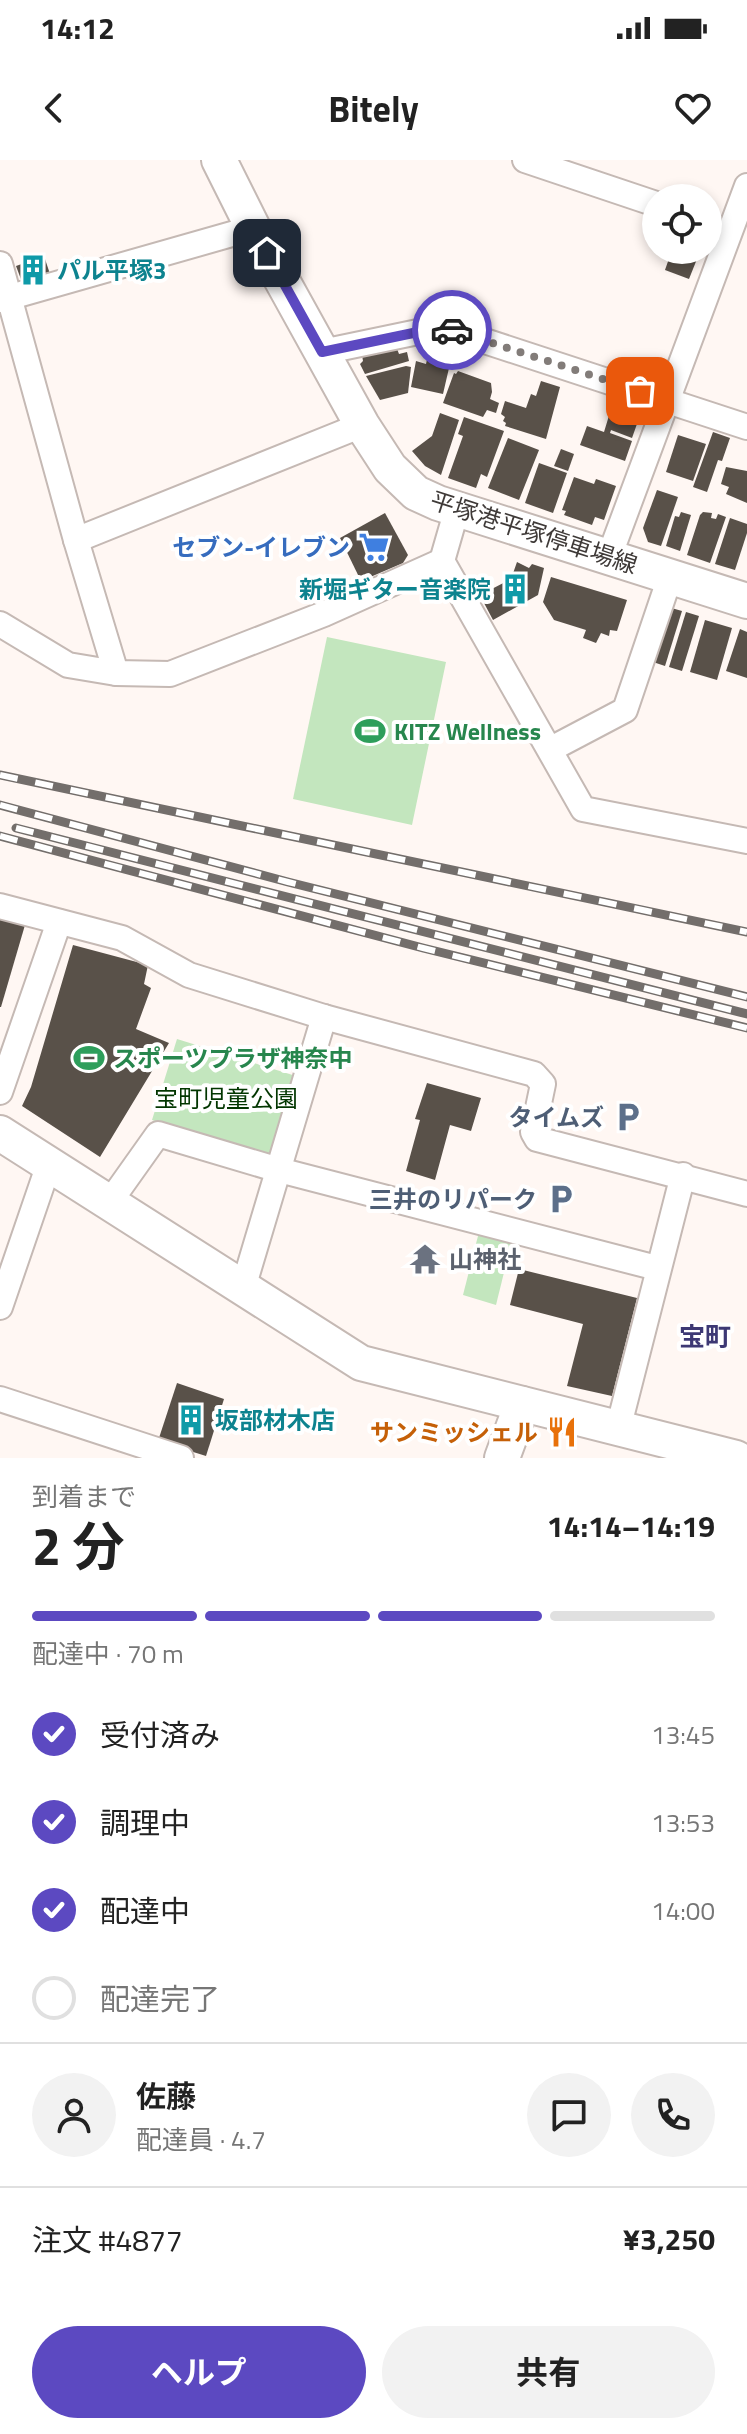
<!DOCTYPE html>
<html lang="ja">
<meta charset="utf-8">
<style>
:root{--surface:#fff;--page:#f2f2f2;--text:#222;--muted:#767676;--line:#e0e0e0;--accent:#5c49c1}
body{margin:0;font-family:"Titillium Web","Noto Sans JP",sans-serif;background:var(--page);color:var(--text);height:100vh;display:flex;flex-direction:column;font-size:30px;white-space:nowrap}
*{box-sizing:border-box;margin:0}
p{font-size:26px;color:var(--muted)}
.icon{flex:none;width:44px;height:44px;fill:none;stroke:currentColor;stroke-width:2;stroke-linecap:round;stroke-linejoin:round}
.map{position:relative;height:1298px;overflow:hidden}
.panel{display:flex;flex-direction:column;background:var(--surface);flex:1}
.panel>*{flex:none}
.tools{position:absolute;left:642px;top:24px;display:grid;gap:16px}
.tools a{display:grid;place-items:center;width:80px;height:80px;border-radius:50%;background:var(--surface);box-shadow:0 4px 12px #0003;font-size:40px}
.pin{position:absolute;display:grid;place-items:center;width:68px;height:68px;color:#fff;margin:-34px;border-radius:16px;box-shadow:0 4px 12px #0006}
.courier{position:absolute;display:grid;place-items:center;width:80px;height:80px;margin:-40px;border:6px solid #5c49c1;border-radius:50%;background:#fff;color:#222;box-shadow:0 2px 10px #0007}
.head em{font-style:normal;font-weight:700}
.head div{display:flex;flex-direction:column-reverse}
.head{display:flex;align-items:center;justify-content:space-between;height:136px;padding:0 32px}
h1{font-size:52px;font-weight:700;line-height:60px}
.bar{display:grid;grid-template-columns:repeat(4,1fr);gap:12px 8px;align-content:center;height:96px;padding:0 32px}
.bar i{height:10px;border-radius:6px;background:var(--line)}
.bar .current{background:var(--accent)}
.bar p{grid-column:span 4}
.line{display:flex;align-items:center;gap:20px;padding:0 32px;border-top:2px solid var(--line)}
.line div{flex:1}
.round{display:grid;place-items:center;flex:none;width:84px;height:84px;border-radius:42px;background:var(--page)}
ol{padding:0 32px;list-style:none}
li{display:flex;align-items:center;gap:24px;height:88px}
li p{margin-inline-start:auto}
li .icon{padding:8px;border-radius:50%;background:var(--accent);color:#fff;stroke-width:4}
li:last-child{color:var(--muted)}
li i{width:44px;height:44px;border:4px solid var(--line);border-radius:50%}
.button{display:flex;gap:16px;margin-top:auto;padding:16px 32px}
.button a{flex:1;height:92px;border-radius:48px;background:var(--accent);color:#fff;font-size:32px;font-weight:700;line-height:92px;text-align:center}
.button a+a{background:var(--page);color:var(--text)}
.status{display:flex;justify-content:space-between;align-items:center;height:56px;padding:0 40px;background:var(--surface);direction:ltr}
.status svg{height:22px;fill:currentColor}
header{display:flex;justify-content:space-between;align-items:center;height:104px;padding:0 32px;background:var(--surface);font-size:36px;font-weight:700}
.map>svg:first-child{display:block}
.green{fill:#c3e6be}
.building{fill:#595149}
.lines{fill:none;stroke-linecap:round;stroke-linejoin:round}
.street-casing{stroke:#c5b9b4;stroke-width:28}
.secondary-casing{stroke:#c5b9b4;stroke-width:38}
.street{stroke:#fff;stroke-width:24}
.secondary{stroke:#fff;stroke-width:34}
.rail-casing{stroke:#736e6b;stroke-width:9}
.rail{stroke:#fff;stroke-width:6;stroke-dasharray:18;stroke-linecap:butt}
.done{stroke:#827c79;stroke-width:8;stroke-dasharray:0 14.4}
.route{stroke:#5c49c1;stroke-width:10}
.labels{text-anchor:middle;dominant-baseline:central;stroke-width:8;stroke-linejoin:round;paint-order:stroke}
.culture-label{font-size:24px;font-weight:bold;fill:#0d838f;stroke:#fff;text-anchor:start}
.street-label{font-size:24px;fill:#3f3a38;stroke:#fff}
.shop-label{font-size:24px;font-weight:bold;fill:#366cbe;stroke:#fff;text-anchor:end}
.leisure-label{font-size:24px;font-weight:bold;fill:#27864d;stroke:#fff;text-anchor:start}
.park-label{font-size:24px;fill:#023600;stroke:#fff}
.service-label{font-size:24px;font-weight:bold;fill:#4e5e75;stroke:#fff;text-anchor:end}
.worship-label{font-size:24px;font-weight:bold;fill:#5b616d;stroke:#fff;text-anchor:start}
.food-label{font-size:24px;font-weight:bold;fill:#c56008;stroke:#fff;text-anchor:end}
.neighbourhood-label{font-size:26px;font-weight:bold;fill:#3d3874;stroke:#fff}
</style>
<div class="status"><b>14:12</b><svg viewBox="0 0 49 12"><path d="M0 12V9h3v3zM5 12V6h3v6zM10 12V3h3v9zM15 12V0h3v12zM26 1h20v11H26zM47 4h2v5h-2z"/></svg></div>
<header><svg class="icon" aria-label="back" viewBox="0 0 24 24"><path d="M15 5l-7 7 7 7"/></svg>Bitely<svg class="icon" aria-label="heart" viewBox="0 0 24 24"><path d="M12 20l-8-8c-3-5 5-10 8-4 3-6 11-1 8 4z"/></svg></header>
<div class="map">
<svg width="747" height="1298" viewBox="0 0 747 1298">
<rect width="100%" height="100%" fill="#fff7f3"/>
<g class="green">
<polygon points="327,477 446,502 412,665 293,639"/>
<polygon points="177,879 299,917 275,997 152,960"/>
<polygon points="479,1072 512,1080 496,1145 463,1135"/>
</g>
<g class="building">
<polygon points="672,90 694,90 697,99 689,119 665,110"/>
<polygon points="44,96 50,114 22,122 16,106"/>
<polygon points="396,186 399,194 407,192 409,201 365,214 360,204 363,201 362,195"/>
<polygon points="436,191 452,195 443,234 411,227 416,201 426,204 428,195 433,196"/>
<polygon points="406,206 411,207 408,233 380,240 366,216"/>
<polygon points="458,211 491,223 492,232 490,239 499,243 496,253 487,250 483,257 443,243 454,213 456,214"/>
<polygon points="541,221 560,227 546,279 505,266 506,263 503,261 505,257 501,254 505,241 526,248 531,234 536,236"/>
<polygon points="615,236 643,247 632,278 611,270 610,273 632,281 625,301 580,285 587,266 604,272"/>
<polygon points="440,253 459,260 441,315 425,306 412,291 432,276"/>
<polygon points="464,257 504,271 487,317 481,314 476,328 448,318 463,276 458,274"/>
<polygon points="713,272 730,278 722,301 718,300 707,332 693,327"/>
<polygon points="678,275 706,284 693,321 666,312"/>
<polygon points="508,278 539,290 519,340 488,328"/>
<polygon points="561,289 574,294 568,311 554,306"/>
<polygon points="539,303 567,313 553,353 525,343"/>
<polygon points="726,307 747,311 747,343 726,334 729,327 721,324"/>
<polygon points="574,317 594,324 596,319 616,326 604,360 595,357 592,365 564,355 566,351 562,350"/>
<polygon points="657,330 678,337 661,386 648,382 643,368"/>
<polygon points="681,352 691,355 680,391 666,386 675,356 679,357"/>
<polygon points="703,352 712,353 711,358 716,359 718,354 726,357 710,403 687,395 700,355"/>
<polygon points="385,353 408,395 403,403 361,421 340,378"/>
<polygon points="730,358 747,364 747,373 735,410 715,404"/>
<polygon points="517,402 529,408 532,404 544,408 538,435 493,460 475,426 480,424 486,432 511,419"/>
<polygon points="551,417 627,440 617,471 610,470 609,476 601,473 596,483 583,478 586,470 554,460 543,442"/>
<polygon points="668,447 682,451 665,506 650,501"/>
<polygon points="686,452 699,456 682,511 669,507"/>
<polygon points="705,460 732,468 717,520 690,512"/>
<polygon points="740,469 747,472 747,518 726,511"/>
<polygon points="0,757 25,765 1,847 0,847"/>
<polygon points="73,785 148,805 144,824 151,828 136,869 169,883 100,997 22,946 31,927"/>
<polygon points="427,923 481,938 471,971 450,965 435,1020 406,1011 420,960 415,959"/>
<polygon points="519,1109 637,1138 612,1236 567,1226 583,1164 510,1145"/>
<polygon points="177,1223 224,1239 206,1296 158,1281"/>
</g>
<g class="lines">
<g class="street-casing">
<g id="street">
<polyline points="525,0 656,44"/>
<polyline points="0,104 76,380 116,513"/>
<polyline points="0,140 253,68"/>
<polyline points="322,192 442,167 747,267"/>
<polyline points="457,349 442,401 583,649 747,681"/>
<polyline points="76,380 362,265"/>
<polyline points="609,397 747,26"/>
<polyline points="0,464 68,505 116,513 170,514 324,454 442,401"/>
<polyline points="551,589 625,550 670,417"/>
<polyline points="0,746 122,778 189,815 324,857 534,914 543,924 533,972 537,979 747,1034"/>
<polyline points="0,932 59,762"/>
<polyline points="109,1043 158,974 279,1010 657,1108"/>
<polyline points="243,1128 324,857"/>
<polyline points="0,1147 49,1004"/>
<polyline points="0,1239 181,1298"/>
<polyline points="618,1269 683,1015"/>
</g>
</g>
<g class="secondary-casing">
<g id="secondary">
<polyline points="219,0 253,68 362,265 390,308 416,333 438,343 747,441"/>
<polyline points="0,973 361,1203 736,1298"/>
<polyline points="502,1298 522,1244"/>
</g>
</g>
<use href="#street" class="street"/>
<use href="#secondary" class="secondary"/>
<g class="rail-casing">
<g id="rail">
<polyline points="0,615 747,772"/>
<polyline points="0,645 288,722 747,837"/>
<polyline points="16,668 747,854"/>
<polyline points="0,676 423,788 747,868"/>
</g>
</g>
<use href="#rail" class="rail"/>
</g>
<g class="lines">
<polyline class="done" points="452,170 640,231"/>
<polyline class="route" points="267,93 322,192 442,167 452,170"/>
</g>
<defs>
<g id="building-bare" transform="scale(2.4)"><path d="M-4-6H4V6H1V3H-1V6H-4ZM-2.5-4.3h1.7v1.8h-1.7ZM.8-4.3h1.7v1.8H.8ZM-2.5-1h1.7V.8h-1.7ZM.8-1h1.7V.8H.8Z" fill="#0f9aa8" stroke="#fff" stroke-width="2.5" paint-order="stroke"/></g>
<g id="supermarket-bare" transform="scale(2.4)"><path d="M-6-5.5h2.5l.6 2H6L4.5 2H-2.5L-4.4-4H-6ZM-1.5 3.2a1.3 1.3 0 1 0 .1 0ZM3 3.2a1.3 1.3 0 1 0 .1 0Z" fill="#3f7fe0" stroke="#fff" stroke-width="2.5" paint-order="stroke"/></g>
<g id="stadium-bare" transform="scale(2.4)"><path d="M0-5a6.5 5 0 1 0 0 10a6.5 5 0 1 0 0-10ZM-3.5-1.8h7v3.6h-7Z" fill="#2e9e5b" stroke="#fff" stroke-width="2.5" paint-order="stroke"/></g>
<g id="parking-bare" transform="scale(2.4)"><path d="M-3.5-5.5H1a3.5 3.5 0 0 1 0 7H-1V5.5H-3.5ZM-1-3.4V-.6H.8a1.4 1.4 0 0 0 0-2.8Z" fill="#5c6f8a" stroke="#fff" stroke-width="2.5" paint-order="stroke"/></g>
<g id="temple-bare" transform="scale(2.4)"><path d="M0-6L5-2H3V0L6.5 2.5H4V6H1.5V3h-3V6H-4V2.5H-6.5L-3 0V-2H-5Z" fill="#6b7280" stroke="#fff" stroke-width="2.5" paint-order="stroke"/></g>
<g id="restaurant-bare" transform="scale(2.4)"><path d="M-5-6h1v4h1v-4h1v4h1v-4h1v5L-1.5 .5V6h-2V.5L-5-1ZM5-6V6H3V1.5H1.5Q1.5-4 5-6Z" fill="#e8710a" stroke="#fff" stroke-width="2.5" paint-order="stroke"/></g>
</defs>
<g fill-rule="evenodd">
<use href="#building-bare" x="33" y="110"/>
<use href="#supermarket-bare" x="374" y="387"/>
<use href="#building-bare" x="515" y="429"/>
<use href="#stadium-bare" x="370" y="571"/>
<use href="#stadium-bare" x="89" y="898"/>
<use href="#parking-bare" x="628" y="957"/>
<use href="#parking-bare" x="561" y="1039"/>
<use href="#temple-bare" x="425" y="1099"/>
<use href="#building-bare" x="191" y="1260"/>
<use href="#restaurant-bare" x="562" y="1272"/>
</g>
<g class="labels">
<g class="culture-label">
<text x="57" y="110">パル平塚3</text>
<text x="491" y="429" text-anchor="end">新堀ギター音楽院</text>
<text x="215" y="1260">坂部材木店</text>
</g>
<g class="street-label">
<text transform="translate(534 372) rotate(18)">平塚港平塚停車場線</text>
</g>
<g class="shop-label">
<text x="350" y="387">セブン-イレブン</text>
</g>
<g class="leisure-label">
<text x="394" y="571">KITZ Wellness</text>
<text x="113" y="898">スポーツプラザ神奈中</text>
</g>
<g class="park-label">
<text x="226" y="938">宝町児童公園</text>
</g>
<g class="service-label">
<text x="604" y="957">タイムズ</text>
<text x="537" y="1039">三井のリパーク</text>
</g>
<g class="worship-label">
<text x="449" y="1099">山神社</text>
</g>
<g class="food-label">
<text x="538" y="1272">サンミッシェル</text>
</g>
<g class="neighbourhood-label">
<text x="705" y="1176">宝町</text>
</g>
</g>
</svg>
<div class="tools">
<a><svg class="icon" aria-label="locate" viewBox="0 0 24 24"><circle cx="12" cy="12" r="6"/><path d="M12 2v4M12 18v4M2 12h4M18 12h4"/></svg></a>
</div>
<div class="pin" style="left:640px;top:231px;background:#ea580c"><svg class="icon" aria-label="bag" viewBox="0 0 24 24"><path d="M5 8h14l-1 12H6zM9 8a3 3 0 0 1 6 0"/></svg></div>
<div class="pin" style="left:267px;top:93px;background:#1f2937"><svg class="icon" aria-label="home" viewBox="0 0 24 24"><path d="M3 11l9-7 9 7M6 9v11h12V9"/></svg></div>
<div class="courier" style="left:452px;top:170px"><svg class="icon" aria-label="car" viewBox="0 0 24 24"><path d="M5 17H2v-5l4-1 3-4h7l3 4 3 1v5h-3M9 17h6M6 11h13"/><circle cx="7" cy="17" r="2"/><circle cx="17" cy="17" r="2"/></svg></div>
</div>
<section class="panel">
<div class="head"><div><h1>2 分</h1><p>到着まで</p></div><em>14:14–14:19</em></div>
<div class="bar"><i class="current"></i><i class="current"></i><i class="current"></i><i></i><p>配達中 · 70 m</p></div>
<ol>
<li><svg class="icon" aria-label="check" viewBox="0 0 24 24"><path d="M5 12l5 5 9-10"/></svg>受付済み<p>13:45</p></li>
<li><svg class="icon" aria-label="check" viewBox="0 0 24 24"><path d="M5 12l5 5 9-10"/></svg>調理中<p>13:53</p></li>
<li><svg class="icon" aria-label="check" viewBox="0 0 24 24"><path d="M5 12l5 5 9-10"/></svg>配達中<p>14:00</p></li>
<li><i></i>配達完了</li>
</ol>
<div class="line" style="height:144px"><a class="round"><svg class="icon" aria-label="person" viewBox="0 0 24 24"><circle cx="12" cy="8" r="4"/><path d="M4 21q1-7 8-7t8 7"/></svg></a><div><b>佐藤</b><p>配達員 · 4.7</p></div><a class="round"><svg class="icon" aria-label="chat" viewBox="0 0 24 24"><path d="M4 5h16v11H9l-5 4z"/></svg></a><a class="round"><svg class="icon" aria-label="phone" viewBox="0 0 24 24"><path d="M5 4h4l2 5-3 2q2 4 5 5l2-3 5 2v4C11 20 4 13 5 4z"/></svg></a></div>
<div class="line" style="height:104px"><div>注文 #4877</div><b>¥3,250</b></div>
<div class="button"><a>ヘルプ</a><a>共有</a></div>
</section>
